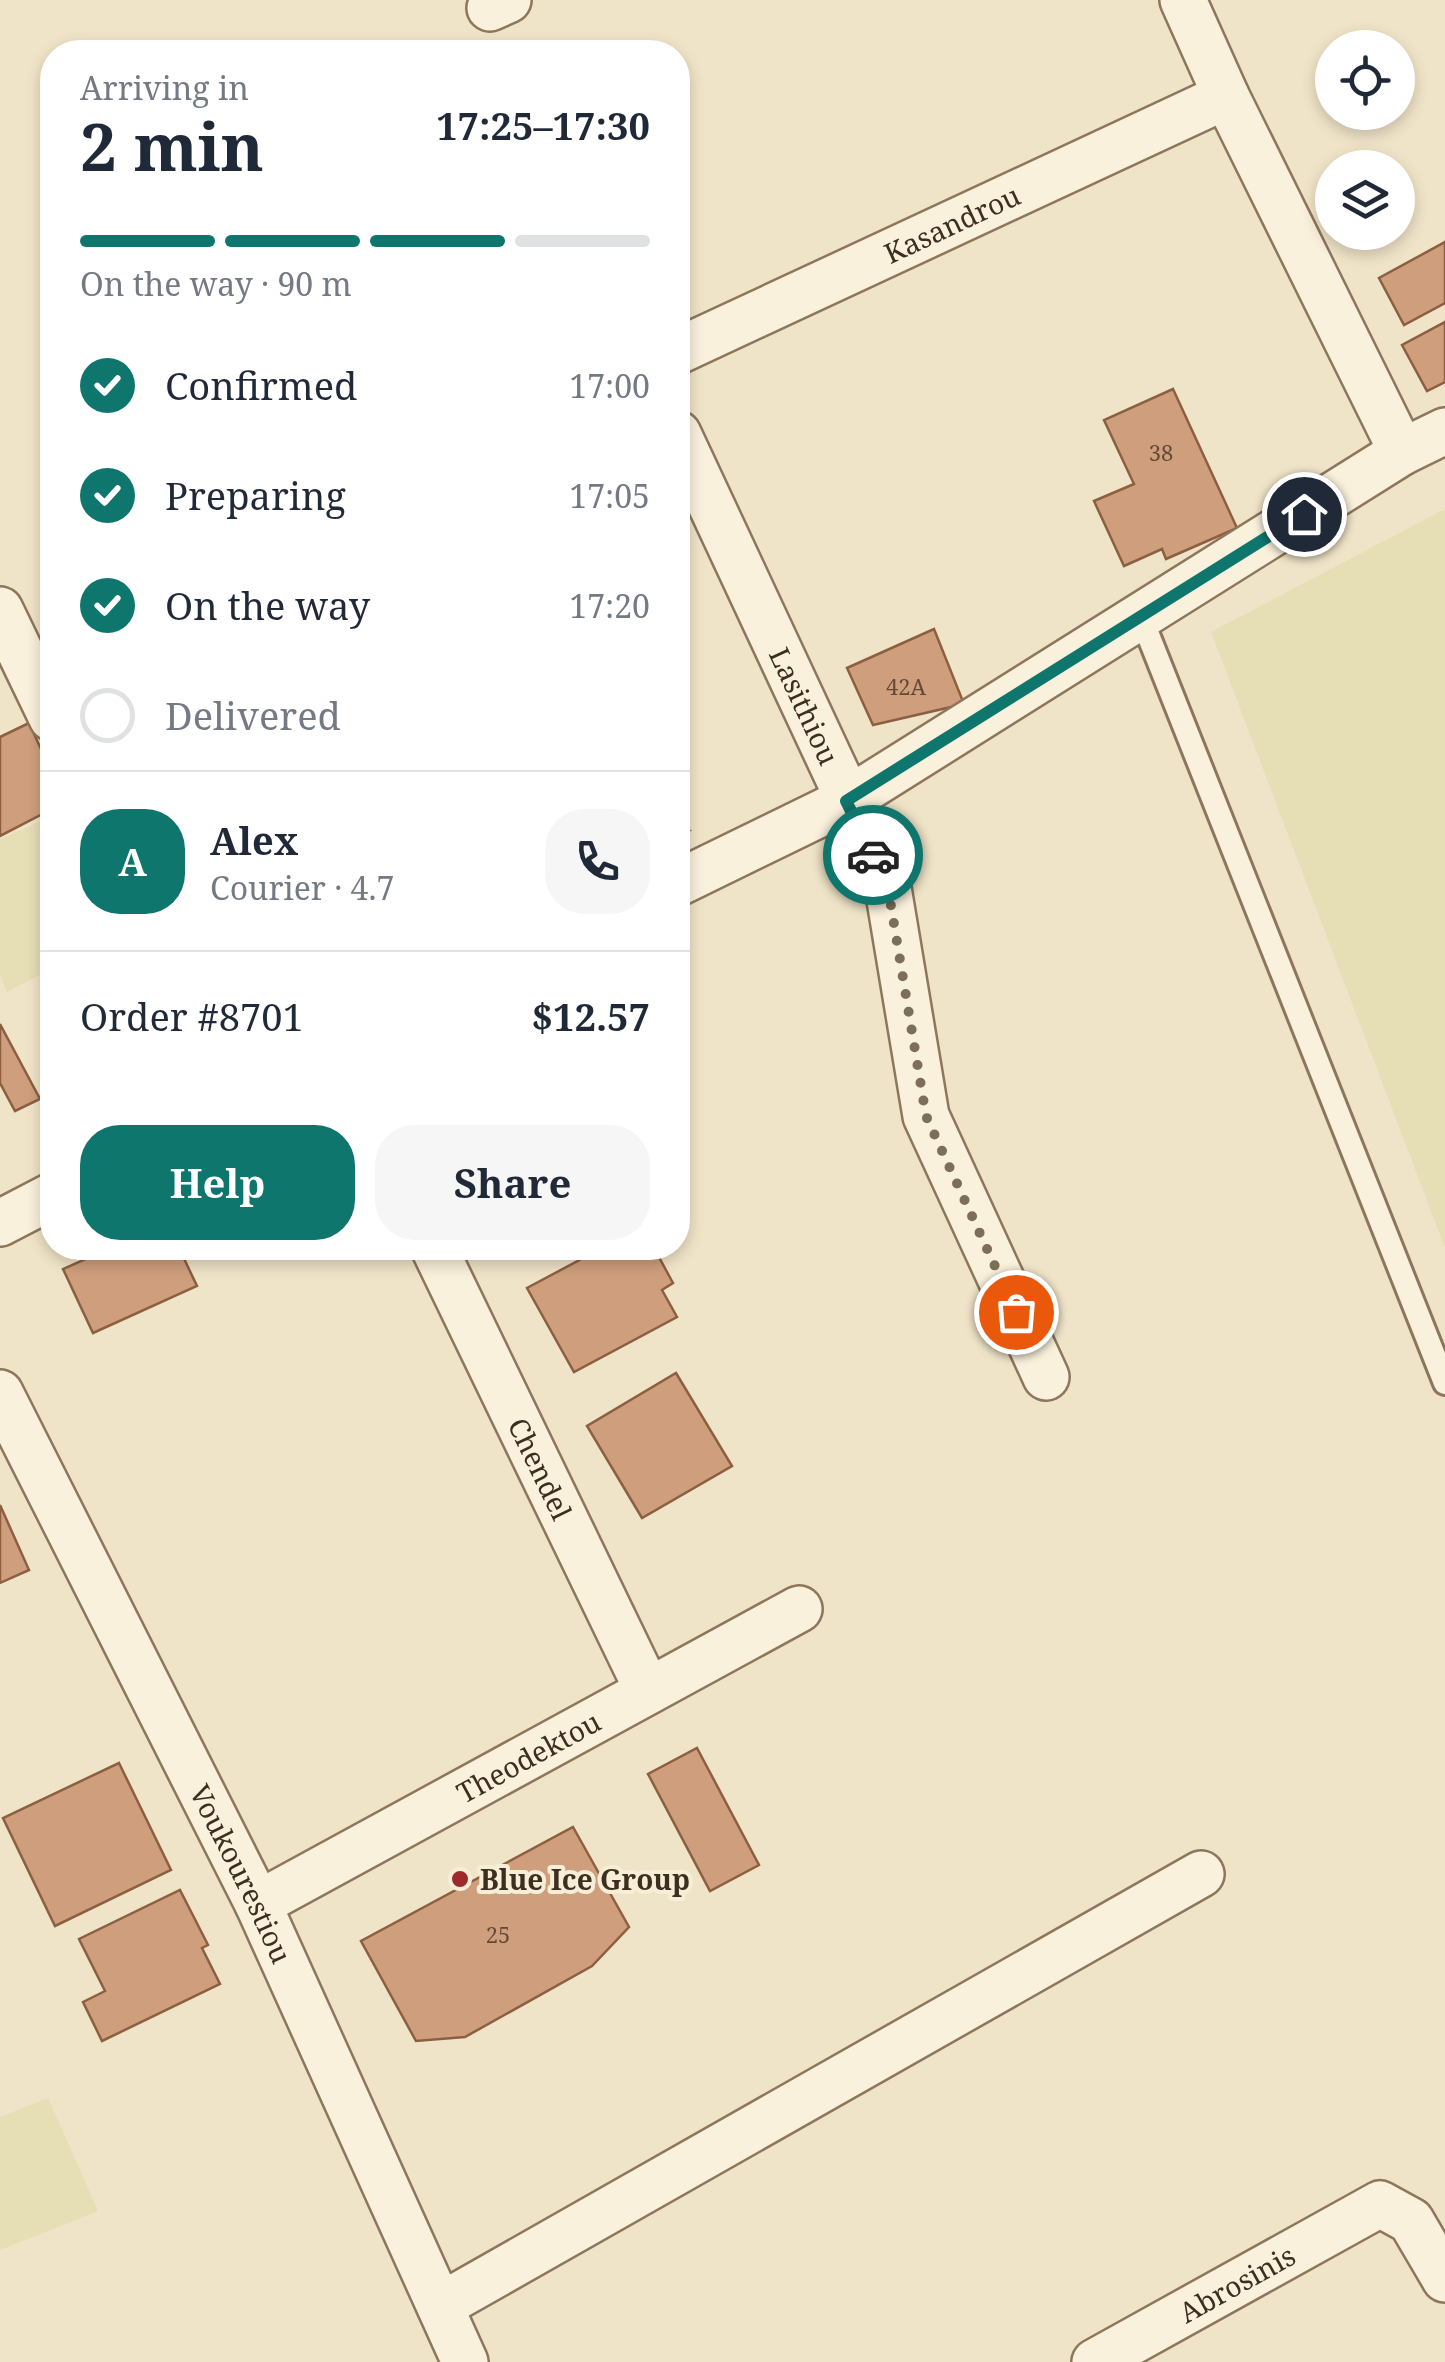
<!DOCTYPE html>
<meta charset="utf-8">
<style>
:root{--surface:#fff;--page:#f6f6f7;--text:#1f2937;--muted:#747a83;--line:#e0e1e3;--accent:#0f766e}
body{margin:0;font-family:"Noto Serif",serif;background:var(--page);color:var(--text);height:100vh;display:flex;flex-direction:column;font-size:38px;white-space:nowrap}
*{box-sizing:border-box;margin:0}
p{font-size:32px;color:var(--muted)}
.icon{flex:none;width:55px;height:55px;fill:none;stroke:currentColor;stroke-width:2;stroke-linecap:round;stroke-linejoin:round}
.map{position:relative;flex:1;overflow:hidden}
.side{position:absolute;left:40px;top:40px;width:650px;height:1220px;display:flex;flex-direction:column;background:var(--surface);border-radius:40px;box-shadow:0 5px 15px #0003}
.side>*{flex:none}
.controls{position:absolute;left:1315px;top:30px;display:grid;gap:20px}
.controls a{display:grid;place-items:center;width:100px;height:100px;border-radius:50%;background:var(--surface);box-shadow:0 5px 15px #0003;font-size:50px}
.pin{position:absolute;display:grid;place-items:center;width:85px;height:85px;color:#fff;margin:-42px;border:5px solid #fff;border-radius:50%;box-shadow:0 2px 10px #0007}
.courier{position:absolute;display:grid;place-items:center;width:100px;height:100px;margin:-50px;border:8px solid #0f766e;border-radius:50%;background:#fff;color:#222;box-shadow:0 2px 12px #0007}
.headline em{font-style:normal;font-weight:700}
.headline div{display:flex;flex-direction:column-reverse}
.headline{display:flex;align-items:center;justify-content:space-between;height:170px;padding:0 40px}
h1{font-size:65px;font-weight:700;line-height:75px}
.bar{display:grid;grid-template-columns:repeat(4,1fr);gap:15px 10px;align-content:center;height:120px;padding:0 40px}
.bar i{height:12px;border-radius:8px;background:var(--line)}
.bar .selected{background:var(--accent)}
.bar p{grid-column:span 4}
.line{display:flex;align-items:center;gap:25px;padding:0 40px;border-top:2px solid var(--line)}
.line div{flex:1}
.round{display:grid;place-items:center;flex:none;width:105px;height:105px;border-radius:40px;background:var(--page)}
ol{padding:0 40px;list-style:none}
li{display:flex;align-items:center;gap:30px;height:110px}
li p{margin-inline-start:auto}
li .icon{padding:10px;border-radius:50%;background:var(--accent);color:#fff;stroke-width:4}
li:last-child{color:var(--muted)}
li i{width:55px;height:55px;border:5px solid var(--line);border-radius:50%}
.primary-button{display:flex;gap:20px;margin-top:auto;padding:20px 40px}
.primary-button a{flex:1;height:115px;border-radius:40px;background:var(--accent);color:#fff;font-size:40px;font-weight:700;line-height:115px;text-align:center}
.primary-button a+a{background:var(--page);color:var(--text)}
.map>svg:first-child{display:block}
.farmland{fill:#e6deb5}
.building{fill:#cf9f7d;stroke:#8d5f41;stroke-width:2.5}
.lines{fill:none;stroke-linecap:round;stroke-linejoin:round}
.service-casing{stroke:#8d765c;stroke-width:28}
.minor-casing{stroke:#8d765c;stroke-width:50}
.path{stroke:#8d765c;stroke-width:6;stroke-dasharray:8 5;stroke-linecap:butt}
.service{stroke:#faf1dc;stroke-width:22}
.minor{stroke:#faf1dc;stroke-width:45}
.done{stroke:#7c6e5b;stroke-width:10;stroke-dasharray:0 18}
.route{stroke:#0f766e;stroke-width:12}
.poi-dot{fill:#9e2a2b;stroke:#f7eed8;stroke-width:4}
.labels{text-anchor:middle;dominant-baseline:central;stroke-width:8;stroke-linejoin:round;paint-order:stroke}
.number-label{font-size:22px;fill:#624a37}
.street-label{font-size:28px;fill:#3d2e20;stroke:#f7eed8}
.poi-label{font-size:28px;font-weight:bold;fill:#3d2e20;stroke:#f7eed8;text-anchor:start}
</style>
<div class="map">
<svg width="1445" height="2362" viewBox="0 0 1445 2362">
<rect width="100%" height="100%" fill="#f0e4c8"/>
<g class="farmland">
<polygon points="1445,509 1445,1248 1211,632"/>
<polygon points="52,816 52,969 7,992 0,975 0,839"/>
<polygon points="48,2098 98,2211 0,2250 0,2117"/>
</g>
<g class="building">
<polygon points="1445,242 1445,303 1404,325 1379,278"/>
<polygon points="1445,322 1445,382 1427,391 1402,345"/>
<polygon points="1173,389 1237,528 1166,559 1162,549 1124,566 1094,501 1134,484 1104,420"/>
<polygon points="934,629 964,704 873,725 847,668"/>
<polygon points="29,723 52,773 52,809 0,836 0,737"/>
<polygon points="0,1024 40,1099 15,1111 0,1083"/>
<polygon points="110,1248 179,1248 197,1286 93,1333 63,1269"/>
<polygon points="602,1248 654,1248 673,1283 662,1290 677,1317 574,1372 527,1288"/>
<polygon points="676,1373 732,1466 642,1518 587,1426"/>
<polygon points="0,1505 29,1570 0,1583"/>
<polygon points="697,1748 759,1865 710,1891 648,1774"/>
<polygon points="119,1763 171,1870 55,1926 3,1818"/>
<polygon points="573,1827 629,1927 592,1966 465,2037 416,2041 361,1941"/>
<polygon points="180,1890 208,1945 202,1948 220,1984 102,2041 83,2002 105,1991 79,1939"/>
</g>
<g class="lines">
<g class="service-casing">
<polyline id="service" points="1141,617 1445,1383"/>
</g>
<g class="minor-casing">
<g id="minor">
<polyline points="1183,0 1226,96 1402,452"/>
<polyline points="490,8 508,0"/>
<path id="s1" d="M678,351L1226,96"/>
<path id="s2" d="M678,434L887,882L926,1116L1046,1377"/>
<polyline points="0,610 52,718"/>
<polyline points="678,883 846,801 1402,452 1445,431"/>
<polyline points="0,1223 52,1196"/>
<path id="s3" d="M434,1248L648,1691"/>
<path id="s4" d="M0,1393L258,1904L465,2362"/>
<path id="s5" d="M258,1904L799,1609"/>
<polyline points="440,2306 1201,1874"/>
<path id="s6" d="M1095,2362L1380,2204L1411,2221L1445,2279"/>
</g>
</g>
<polyline class="path" points="678,807 689,832"/>
<use href="#service" class="service"/>
<use href="#minor" class="minor"/>
</g>
<g class="lines">
<polyline class="done" points="873,855 887,882 926,1116 1016,1312"/>
<polyline class="route" points="873,855 846,801 1304,514"/>
</g>
<circle class="poi-dot" cx="460" cy="1879" r="10"/>
<g class="labels">
<g class="number-label">
<text x="1161" y="452">38</text>
<text x="906" y="686">42A</text>
<text x="498" y="1934">25</text>
</g>
<g class="street-label">
<text stroke="none"><textPath href="#s1" startOffset="302">Kasandrou</textPath></text>
<text stroke="none"><textPath href="#s2" startOffset="300">Lasithiou</textPath></text>
<text stroke="none"><textPath href="#s3" startOffset="245">Chendel</textPath></text>
<text stroke="none"><textPath href="#s5" startOffset="308">Theodektou</textPath></text>
<text stroke="none"><textPath href="#s4" startOffset="538">Voukourestiou</textPath></text>
<text stroke="none"><textPath href="#s6" startOffset="162">Abrosinis</textPath></text>
</g>
<g class="poi-label">
<text x="480" y="1879">Blue Ice Group</text>
</g>
</g>
</svg>
<div class="controls">
<a><svg class="icon" aria-label="locate" viewBox="0 0 24 24"><circle cx="12" cy="12" r="6"/><path d="M12 2v4M12 18v4M2 12h4M18 12h4"/></svg></a>
<a><svg class="icon" aria-label="layers" viewBox="0 0 24 24"><path d="M12 4l9 5-9 5-9-5zM3 14l9 5 9-5"/></svg></a>
</div>
<div class="pin" style="left:1016px;top:1312px;background:#ea580c"><svg class="icon" aria-label="bag" viewBox="0 0 24 24"><path d="M5 8h14l-1 12H6zM9 8a3 3 0 0 1 6 0"/></svg></div>
<div class="pin" style="left:1304px;top:514px;background:#1f2937"><svg class="icon" aria-label="home" viewBox="0 0 24 24"><path d="M3 11l9-7 9 7M6 9v11h12V9"/></svg></div>
<div class="courier" style="left:873px;top:855px"><svg class="icon" aria-label="car" viewBox="0 0 24 24"><path d="M5 17H2v-5l4-1 3-4h7l3 4 3 1v5h-3M9 17h6M6 11h13"/><circle cx="7" cy="17" r="2"/><circle cx="17" cy="17" r="2"/></svg></div>
<section class="side">
<div class="headline"><div><h1>2 min</h1><p>Arriving in</p></div><em>17:25–17:30</em></div>
<div class="bar"><i class="selected"></i><i class="selected"></i><i class="selected"></i><i></i><p>On the way · 90 m</p></div>
<ol>
<li><svg class="icon" aria-label="check" viewBox="0 0 24 24"><path d="M5 12l5 5 9-10"/></svg>Confirmed<p>17:00</p></li>
<li><svg class="icon" aria-label="check" viewBox="0 0 24 24"><path d="M5 12l5 5 9-10"/></svg>Preparing<p>17:05</p></li>
<li><svg class="icon" aria-label="check" viewBox="0 0 24 24"><path d="M5 12l5 5 9-10"/></svg>On the way<p>17:20</p></li>
<li><i></i>Delivered</li>
</ol>
<div class="line" style="height:180px"><b class="round" style="background:var(--accent);color:#fff">A</b><div><b>Alex</b><p>Courier · 4.7</p></div><a class="round"><svg class="icon" aria-label="phone" viewBox="0 0 24 24"><path d="M5 4h4l2 5-3 2q2 4 5 5l2-3 5 2v4C11 20 4 13 5 4z"/></svg></a></div>
<div class="line" style="height:130px"><div>Order #8701</div><b>$12.57</b></div>
<div class="primary-button"><a>Help</a><a>Share</a></div>
</section>
</div>
